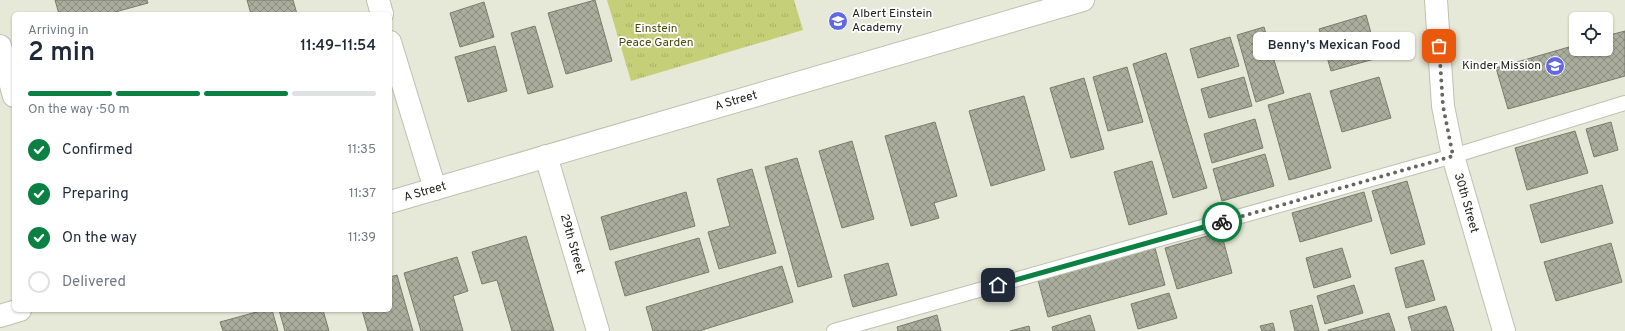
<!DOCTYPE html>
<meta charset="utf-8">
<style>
:root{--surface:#fff;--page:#f6f6f7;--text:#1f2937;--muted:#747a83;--line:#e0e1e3;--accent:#0b8043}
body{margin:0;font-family:Overpass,sans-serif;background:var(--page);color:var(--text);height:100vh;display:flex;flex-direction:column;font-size:15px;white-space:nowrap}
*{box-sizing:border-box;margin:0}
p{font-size:13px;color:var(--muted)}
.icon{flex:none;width:22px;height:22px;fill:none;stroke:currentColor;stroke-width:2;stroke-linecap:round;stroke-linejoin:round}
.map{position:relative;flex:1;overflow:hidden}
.details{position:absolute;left:12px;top:12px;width:380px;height:300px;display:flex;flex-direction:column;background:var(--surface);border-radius:6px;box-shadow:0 1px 3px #0004}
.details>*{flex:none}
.buttons{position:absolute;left:1569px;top:12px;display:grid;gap:8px}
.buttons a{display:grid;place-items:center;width:44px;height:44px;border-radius:6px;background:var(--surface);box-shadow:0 1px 3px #0004;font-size:20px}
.pin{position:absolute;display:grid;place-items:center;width:34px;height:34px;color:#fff;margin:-17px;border-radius:8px;box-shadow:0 2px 6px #0006}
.courier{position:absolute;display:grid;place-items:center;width:40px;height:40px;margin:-20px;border:3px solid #0b8043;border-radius:50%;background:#fff;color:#222;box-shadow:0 1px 5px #0007}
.bubble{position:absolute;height:28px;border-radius:6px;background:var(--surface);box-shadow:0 1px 3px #0004;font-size:13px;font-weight:600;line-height:28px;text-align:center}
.headline em{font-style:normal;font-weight:600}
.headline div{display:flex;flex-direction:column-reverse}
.headline{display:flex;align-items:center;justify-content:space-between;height:68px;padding:0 16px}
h1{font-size:26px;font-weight:600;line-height:30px}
.bar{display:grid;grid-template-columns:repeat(4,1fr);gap:6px 4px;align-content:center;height:48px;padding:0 16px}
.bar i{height:5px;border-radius:3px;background:var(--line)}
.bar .active{background:var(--accent)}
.bar p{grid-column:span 4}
ol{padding:0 16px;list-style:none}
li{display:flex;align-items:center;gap:12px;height:44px}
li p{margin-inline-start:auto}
li .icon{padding:4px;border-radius:50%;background:var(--accent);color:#fff;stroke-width:4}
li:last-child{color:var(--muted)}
li i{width:22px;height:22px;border:2px solid var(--line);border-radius:50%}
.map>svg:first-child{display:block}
.grass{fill:url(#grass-tufts)}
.building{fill:url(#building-cross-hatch);stroke:#7a7d6c}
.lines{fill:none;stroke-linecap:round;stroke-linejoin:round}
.lane-casing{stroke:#bec1af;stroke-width:16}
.street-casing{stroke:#bec1af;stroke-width:24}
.secondary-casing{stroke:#bec1af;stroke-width:24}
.lane{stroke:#fff;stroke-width:14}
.street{stroke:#fff;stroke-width:22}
.secondary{stroke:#fff;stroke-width:22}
.done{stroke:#66685d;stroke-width:4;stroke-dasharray:0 7.2}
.route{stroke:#0b8043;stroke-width:5}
.labels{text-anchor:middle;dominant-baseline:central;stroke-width:3.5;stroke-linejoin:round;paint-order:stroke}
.poi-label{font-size:12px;fill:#21221b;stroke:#fff;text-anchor:start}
.park-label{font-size:12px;fill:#484d0c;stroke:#fff}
.street-label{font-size:12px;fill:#21221b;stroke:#fff}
</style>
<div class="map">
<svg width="1625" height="331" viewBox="0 0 1625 331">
<defs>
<pattern id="grass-tufts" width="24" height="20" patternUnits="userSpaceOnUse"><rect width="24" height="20" fill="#c5cf78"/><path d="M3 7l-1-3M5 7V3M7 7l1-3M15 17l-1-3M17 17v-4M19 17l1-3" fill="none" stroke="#a9b167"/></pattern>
<pattern id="building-cross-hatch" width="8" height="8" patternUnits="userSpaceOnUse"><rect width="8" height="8" fill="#aaad9b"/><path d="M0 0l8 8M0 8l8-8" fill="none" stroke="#8a8c7e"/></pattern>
</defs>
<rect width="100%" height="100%" fill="#e6e9d7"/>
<polygon class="grass" points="607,0 794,0 803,30 631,81"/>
<g class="building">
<polygon points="55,0 147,0 148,3 108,14 59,14"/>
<polygon points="247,0 293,0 297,14 251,14"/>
<polygon points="595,0 612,61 566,74 548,13"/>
<polygon points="484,2 494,37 460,47 450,13"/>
<polygon points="1366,15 1378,58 1331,71 1319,29"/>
<polygon points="535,26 553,87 528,94 511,33"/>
<polygon points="1264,27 1284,93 1256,102 1237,35"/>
<polygon points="1625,31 1625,76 1508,109 1496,68 1576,45 1576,49 1606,49 1606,36"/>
<polygon points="1230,37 1239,66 1198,78 1190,49"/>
<polygon points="495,46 507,91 468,102 455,57"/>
<polygon points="1166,53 1207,188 1173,198 1133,64"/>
<polygon points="1127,67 1143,122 1108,131 1093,77"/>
<polygon points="1244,77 1252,106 1209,118 1201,89"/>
<polygon points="1379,77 1391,118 1342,132 1330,91"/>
<polygon points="1084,78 1104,149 1071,158 1050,88"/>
<polygon points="1310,93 1331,168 1289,180 1268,105"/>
<polygon points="1024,96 1045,170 991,186 969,111"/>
<polygon points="1255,119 1263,148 1212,163 1204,134"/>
<polygon points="935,122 957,196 934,203 939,218 911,226 885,136"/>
<polygon points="1611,122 1618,150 1594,157 1586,129"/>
<polygon points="1575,131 1588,173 1527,190 1515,148"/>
<polygon points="852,141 874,219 842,228 819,151"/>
<polygon points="1265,154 1274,186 1222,201 1213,169"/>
<polygon points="797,158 832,277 798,287 765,167"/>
<polygon points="1152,161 1167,214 1129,225 1114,172"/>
<polygon points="752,169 776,253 719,269 708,232 730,226 717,179"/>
<polygon points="1407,181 1425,244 1391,254 1372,191"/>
<polygon points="1602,185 1613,223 1541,243 1530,205"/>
<polygon points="686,192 695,226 610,250 601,217"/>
<polygon points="1364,192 1372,221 1300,242 1292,213"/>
<polygon points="1221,232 1232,273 1177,289 1165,248"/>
<polygon points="526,236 554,331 512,331 497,280 482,284 472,252"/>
<polygon points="699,238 709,272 625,296 615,262"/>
<polygon points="1611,243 1622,282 1556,301 1544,262"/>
<polygon points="1155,248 1165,285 1048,317 1038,280"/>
<polygon points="1342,248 1351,277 1314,288 1306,258"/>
<polygon points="457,257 468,291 453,296 463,331 421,331 404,273"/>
<polygon points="1423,260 1435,300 1406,308 1395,268"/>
<polygon points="888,263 897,295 853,307 844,275"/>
<polygon points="782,266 793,302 699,331 653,331 646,307"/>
<polygon points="397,275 413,331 368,331 362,310 390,310 390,277"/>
<polygon points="1354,285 1363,313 1325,324 1317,296"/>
<polygon points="1169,293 1177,318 1138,329 1131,304"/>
<polygon points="1312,305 1319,331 1295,331 1290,311"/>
<polygon points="1446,306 1454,331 1412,331 1408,317"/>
<polygon points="264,310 272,310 278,331 223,331 220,322"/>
<polygon points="279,310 323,310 329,331 285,331"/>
<polygon points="1389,313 1395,331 1328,331 1328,330"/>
<polygon points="937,315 941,331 898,331 897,327"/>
<polygon points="1090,315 1095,331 1053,331 1052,327"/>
<polygon points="1273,323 1275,331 1262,331 1260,326"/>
<polygon points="1029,326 1030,331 1010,331"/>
</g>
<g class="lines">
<g class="lane-casing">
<polyline id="lane" points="834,331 1453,156 1625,103"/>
</g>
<g class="street-casing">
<g id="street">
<polyline points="378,0 382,14"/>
<polyline points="390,42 435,189"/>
<polyline points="0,46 14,96"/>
<polyline points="546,156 598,331"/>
<polyline points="390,202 1083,0"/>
<polyline points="0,316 20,310"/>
</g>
</g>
<g class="secondary-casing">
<polyline id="secondary" points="1436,0 1443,106 1453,156 1504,331"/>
</g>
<use href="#lane" class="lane"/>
<use href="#street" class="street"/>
<use href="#secondary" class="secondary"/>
</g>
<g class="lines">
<polyline class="done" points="1222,222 1453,156 1443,106 1439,46"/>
<polyline class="route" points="998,285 1222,222"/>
</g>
<defs>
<g id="school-disc" transform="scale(1)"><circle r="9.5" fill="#6268e1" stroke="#fff"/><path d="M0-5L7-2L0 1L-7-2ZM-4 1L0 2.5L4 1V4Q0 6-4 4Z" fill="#fff"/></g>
</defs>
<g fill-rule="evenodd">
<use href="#school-disc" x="838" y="21"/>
<use href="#school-disc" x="1555" y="66"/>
</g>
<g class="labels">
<g class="poi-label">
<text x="852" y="14">Albert Einstein<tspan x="852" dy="14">Academy</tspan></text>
<text x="1541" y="66" text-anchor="end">Kinder Mission</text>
</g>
<g class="park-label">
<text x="656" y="29">Einstein<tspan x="656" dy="14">Peace Garden</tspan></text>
</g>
<g class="street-label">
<text transform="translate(736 101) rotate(-16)">A Street</text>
<text transform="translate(425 192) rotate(-16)">A Street</text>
<text transform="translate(1466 203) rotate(74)">30th Street</text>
<text transform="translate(572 244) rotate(74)">29th Street</text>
</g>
</g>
</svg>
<div class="buttons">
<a><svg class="icon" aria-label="locate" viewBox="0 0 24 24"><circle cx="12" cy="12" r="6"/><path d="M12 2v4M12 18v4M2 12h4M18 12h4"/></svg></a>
</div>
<div class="pin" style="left:1439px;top:46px;background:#ea580c"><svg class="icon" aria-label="bag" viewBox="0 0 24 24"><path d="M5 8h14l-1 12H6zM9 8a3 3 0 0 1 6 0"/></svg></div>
<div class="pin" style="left:998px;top:285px;background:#1f2937"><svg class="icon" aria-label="home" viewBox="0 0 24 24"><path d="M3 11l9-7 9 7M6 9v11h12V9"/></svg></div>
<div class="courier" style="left:1222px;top:222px"><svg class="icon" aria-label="bike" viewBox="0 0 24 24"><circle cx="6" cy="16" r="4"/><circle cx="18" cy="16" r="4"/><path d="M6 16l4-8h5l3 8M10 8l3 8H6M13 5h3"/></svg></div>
<div class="bubble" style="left:1253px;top:32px;width:162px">Benny's Mexican Food</div>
<section class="details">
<div class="headline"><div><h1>2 min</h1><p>Arriving in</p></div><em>11:49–11:54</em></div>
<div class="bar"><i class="active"></i><i class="active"></i><i class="active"></i><i></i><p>On the way · 50 m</p></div>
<ol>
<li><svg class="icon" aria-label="check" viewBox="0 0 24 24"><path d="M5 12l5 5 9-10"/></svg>Confirmed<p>11:35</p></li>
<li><svg class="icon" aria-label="check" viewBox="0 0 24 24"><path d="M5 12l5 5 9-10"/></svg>Preparing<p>11:37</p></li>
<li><svg class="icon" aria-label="check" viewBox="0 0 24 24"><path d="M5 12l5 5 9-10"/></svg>On the way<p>11:39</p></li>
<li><i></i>Delivered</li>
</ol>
</section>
</div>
